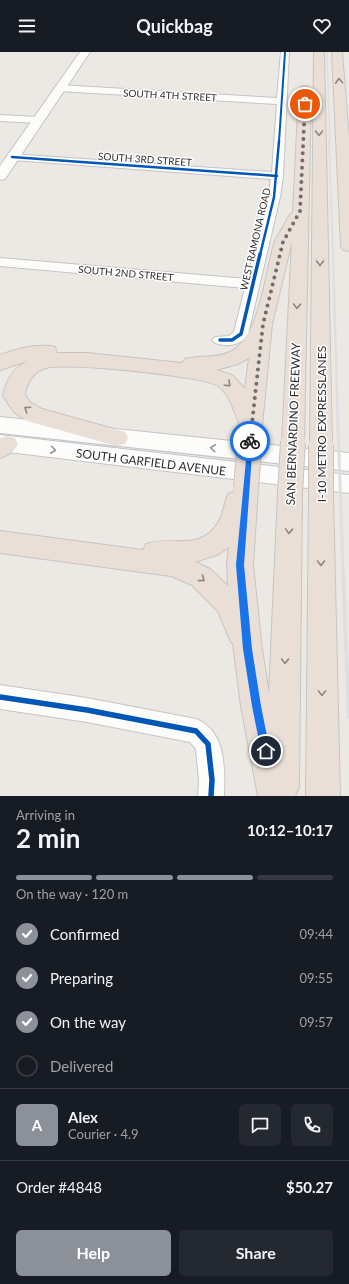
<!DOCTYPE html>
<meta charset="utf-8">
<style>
:root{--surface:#171b24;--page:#242831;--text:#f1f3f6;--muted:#9ea1a6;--line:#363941;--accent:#8c9099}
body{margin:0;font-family:Lato,sans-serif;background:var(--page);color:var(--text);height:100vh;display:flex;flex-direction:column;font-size:15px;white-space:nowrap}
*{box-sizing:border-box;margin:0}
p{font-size:13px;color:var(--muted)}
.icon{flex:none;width:22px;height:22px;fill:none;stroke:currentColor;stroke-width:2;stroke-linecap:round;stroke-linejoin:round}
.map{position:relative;height:744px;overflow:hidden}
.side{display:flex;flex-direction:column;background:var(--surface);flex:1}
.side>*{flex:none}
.pin{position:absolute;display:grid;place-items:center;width:34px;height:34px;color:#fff;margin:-17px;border:2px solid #fff;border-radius:50%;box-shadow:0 1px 4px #0007}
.courier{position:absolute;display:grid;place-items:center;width:40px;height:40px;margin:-20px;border:3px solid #1a73e8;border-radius:50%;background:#fff;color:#222;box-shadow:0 1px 5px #0007}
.headline em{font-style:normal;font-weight:700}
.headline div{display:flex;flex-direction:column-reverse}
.headline{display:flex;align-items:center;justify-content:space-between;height:68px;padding:0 16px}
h1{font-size:26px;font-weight:700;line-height:30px}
.bar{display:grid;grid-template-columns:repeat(4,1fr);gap:6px 4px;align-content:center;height:48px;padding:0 16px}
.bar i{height:5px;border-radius:3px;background:var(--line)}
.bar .on{background:var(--accent)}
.bar p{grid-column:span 4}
.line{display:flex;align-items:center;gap:10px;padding:0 16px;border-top:1px solid var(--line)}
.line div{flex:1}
.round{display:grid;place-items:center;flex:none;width:42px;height:42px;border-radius:6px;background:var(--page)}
ol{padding:0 16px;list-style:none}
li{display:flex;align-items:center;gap:12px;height:44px}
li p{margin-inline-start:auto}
li .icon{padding:4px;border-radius:50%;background:var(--accent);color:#fff;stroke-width:4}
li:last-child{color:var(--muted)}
li i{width:22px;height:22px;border:2px solid var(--line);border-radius:50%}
.button{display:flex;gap:8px;margin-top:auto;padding:8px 16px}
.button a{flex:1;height:46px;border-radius:6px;background:var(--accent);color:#fff;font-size:16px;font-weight:700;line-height:46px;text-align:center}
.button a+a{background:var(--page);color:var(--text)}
header{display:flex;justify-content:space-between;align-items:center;height:52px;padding:0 16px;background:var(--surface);font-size:18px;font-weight:700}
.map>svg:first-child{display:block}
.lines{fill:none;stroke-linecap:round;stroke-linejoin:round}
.street-casing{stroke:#c5c4c5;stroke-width:2}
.secondary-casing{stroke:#c5c4c5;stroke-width:2}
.highway-casing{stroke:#c6c5c4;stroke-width:2}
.street{fill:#fcfcfb;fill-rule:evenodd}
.secondary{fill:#fcfcfb;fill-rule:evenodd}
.highway{fill:#eadfd6;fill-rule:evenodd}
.rail-far4{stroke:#dfdfe1;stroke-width:1.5}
.rail-far3{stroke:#dfdfe1;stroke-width:2}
.rail-far2{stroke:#dfdfe1;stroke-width:2.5}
.rail-far1{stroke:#dfdfe1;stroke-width:3}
.rail{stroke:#dfdfe1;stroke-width:4}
.highway-bridge-casing{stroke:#c6c5c4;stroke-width:26;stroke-linecap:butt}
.highway-bridge{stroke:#eadfd6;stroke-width:24}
.cycleway-far3-casing{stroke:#fff;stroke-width:3.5}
.cycleway-far2-casing{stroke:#fff;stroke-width:4}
.cycleway-far1-casing{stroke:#fff;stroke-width:5.5}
.cycleway-casing{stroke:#fff;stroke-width:8}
.cycleway-far3{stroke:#0057b8;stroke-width:2}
.cycleway-far2{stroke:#0057b8;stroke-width:2.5}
.cycleway-far1{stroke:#0057b8;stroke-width:3.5}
.cycleway{stroke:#0057b8;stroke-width:5.5}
.oneway{stroke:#8c8682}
.oneway2{stroke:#959594}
.route{fill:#1a73e8}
.done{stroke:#706f6e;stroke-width:4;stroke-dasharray:0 7.2}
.labels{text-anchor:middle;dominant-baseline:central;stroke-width:3;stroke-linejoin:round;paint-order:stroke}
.far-street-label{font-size:10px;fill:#2e2e2e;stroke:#fff}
.street-label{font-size:12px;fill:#2e2e2e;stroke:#fff}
</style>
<header><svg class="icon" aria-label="menu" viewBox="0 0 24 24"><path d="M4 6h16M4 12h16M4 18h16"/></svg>Quickbag<svg class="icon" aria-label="heart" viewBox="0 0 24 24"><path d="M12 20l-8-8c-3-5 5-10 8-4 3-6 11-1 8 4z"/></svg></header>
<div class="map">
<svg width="349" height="744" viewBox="0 0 349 744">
<rect width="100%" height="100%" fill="#ece8e4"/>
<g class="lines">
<g class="street-casing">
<g id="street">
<path d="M281,0H289L283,124L280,145L248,282C241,294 227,295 215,291L212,288L215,285L229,284L234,280L245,236L0,214V206L247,227L268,145L271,127L12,108L7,105L12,102L272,120L277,52L59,39L54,36L59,33L277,46Z"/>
<polygon points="0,63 38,65 43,68 38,71 0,69"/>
<path d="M0,633L87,646L196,667C226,679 225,716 224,744H198L199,728L196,697L190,690L87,670L0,657Z"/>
</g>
</g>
<g class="secondary-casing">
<g id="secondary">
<polygon points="80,0 90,0 5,127 0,128 0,114"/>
<polygon points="0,365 349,401 349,419 0,381"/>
<polygon points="0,383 349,423 349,441 0,399"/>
</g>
</g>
<g class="highway-casing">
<g id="highway">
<polygon points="314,0 324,0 332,393 329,399 321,402 313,399 310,393"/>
<polygon points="332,0 342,0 349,86 349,199 343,198 341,194"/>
<path d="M305,34L309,35L311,38L304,390L301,396L293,398L285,396L282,390L292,189L272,272L262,373L263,376L260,382L252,384L244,382C235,366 233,345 218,334C205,324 63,310 46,316C33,320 27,330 25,343L30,350L42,357L125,380L128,386L125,392L117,394L27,369L14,360L3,344C6,328 13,317 27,309L0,318V303C16,297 38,291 55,295L57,301H87L182,311L185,307C200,303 216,307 230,300C260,285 265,222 274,192C276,186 280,180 283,175C286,170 288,163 293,160L299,38L301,35ZM249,306L245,337L232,323L216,318L238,312Z"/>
<path d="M7,384L15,386L18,392C14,400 9,403 0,406V386Z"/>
<path d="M246,426L254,429L258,436L253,513L262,597L269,642L278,440L281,433L290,430L299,433L302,440L299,735L295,744H258L241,654L233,591L231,590L218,559L192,533L171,524L0,501V479L143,498L146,492C172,483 201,501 219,469C224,461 224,451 228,442L234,440L238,429ZM229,495L227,513L228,534L210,517L195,510L219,502Z"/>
<polygon points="321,434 330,437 333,444 340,744 306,744 309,444 312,437"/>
</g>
</g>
<use href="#street" class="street"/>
<use href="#secondary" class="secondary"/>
<use href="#highway" class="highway"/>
<polyline class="rail-far4" points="327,0 330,90"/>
<polyline class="rail-far3" points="329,89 333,203"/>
<polyline class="rail-far2" points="333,202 337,344"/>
<polyline class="rail-far1" points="337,343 343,522"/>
<polyline class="rail" points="343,521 349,665"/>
<g class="highway-bridge-casing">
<g id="highway-bridge">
<polyline points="321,393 321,444"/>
<polyline points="246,436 250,387"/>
<polyline points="290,440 293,390"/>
</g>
</g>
<use href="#highway-bridge" class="highway-bridge"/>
<g class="cycleway-far3-casing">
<polyline id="cycleway-far3" points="279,90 285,0"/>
</g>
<g class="cycleway-far2-casing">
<g id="cycleway-far2">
<polyline points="12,105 277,124"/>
<polyline points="260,203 274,145 279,89"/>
</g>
</g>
<g class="cycleway-far1-casing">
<polyline id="cycleway-far1" points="220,288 232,288 241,282 260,202"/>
</g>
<g class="cycleway-casing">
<polyline id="cycleway" points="0,645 87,658 196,679 208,692 212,728 211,744"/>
</g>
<use href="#cycleway-far3" class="cycleway-far3"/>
<use href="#cycleway-far2" class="cycleway-far2"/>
<use href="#cycleway-far1" class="cycleway-far1"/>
<use href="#cycleway" class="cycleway"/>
</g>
<defs><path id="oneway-chevron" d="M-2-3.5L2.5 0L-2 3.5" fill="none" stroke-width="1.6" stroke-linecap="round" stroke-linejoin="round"/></defs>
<g class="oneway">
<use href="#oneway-chevron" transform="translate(339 29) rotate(-93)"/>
<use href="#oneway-chevron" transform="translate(319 81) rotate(90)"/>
<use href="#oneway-chevron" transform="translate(320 211) rotate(90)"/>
<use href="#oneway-chevron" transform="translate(297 254) rotate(92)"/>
<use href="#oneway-chevron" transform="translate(228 332) rotate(43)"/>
<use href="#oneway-chevron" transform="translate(27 357) rotate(-146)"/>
<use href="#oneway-chevron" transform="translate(289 479) rotate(92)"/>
<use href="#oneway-chevron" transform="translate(321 511) rotate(90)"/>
<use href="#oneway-chevron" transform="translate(202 527) rotate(37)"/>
<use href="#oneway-chevron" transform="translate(285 609) rotate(92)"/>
<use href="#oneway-chevron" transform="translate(322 641) rotate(90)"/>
</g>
<g class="oneway2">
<use href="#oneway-chevron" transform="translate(213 396) rotate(-174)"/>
<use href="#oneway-chevron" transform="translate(53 398) rotate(7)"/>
</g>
<polygon class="route" points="248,387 250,387 253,389 244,513 252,597 261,654 270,699 269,702 266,704 262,702 261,699 252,654 243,597 236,513"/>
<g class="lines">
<polyline class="done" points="250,389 263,272 283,190 300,159 305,52"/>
</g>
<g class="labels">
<g class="far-street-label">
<text transform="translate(170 43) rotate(3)">SOUTH 4TH STREET</text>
<text transform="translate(145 107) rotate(4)">SOUTH 3RD STREET</text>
<text transform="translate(255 187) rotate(-77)">WEST RAMONA ROAD</text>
<text transform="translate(126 221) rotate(5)">SOUTH 2ND STREET</text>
</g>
<g class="street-label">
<text transform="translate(293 372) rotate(-88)">SAN BERNARDINO FREEWAY</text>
<text transform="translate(321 372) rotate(-90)">I-10 METRO EXPRESSLANES</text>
<text transform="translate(151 410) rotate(7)">SOUTH GARFIELD AVENUE</text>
</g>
</g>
</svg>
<div class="pin" style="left:305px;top:52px;background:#ea580c"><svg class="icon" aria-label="bag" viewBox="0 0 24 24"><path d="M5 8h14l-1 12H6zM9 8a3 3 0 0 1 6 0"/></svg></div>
<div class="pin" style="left:266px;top:699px;background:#1f2937"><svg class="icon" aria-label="home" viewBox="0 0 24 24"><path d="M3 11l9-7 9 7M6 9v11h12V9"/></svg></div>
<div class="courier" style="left:250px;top:389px"><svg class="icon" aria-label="bike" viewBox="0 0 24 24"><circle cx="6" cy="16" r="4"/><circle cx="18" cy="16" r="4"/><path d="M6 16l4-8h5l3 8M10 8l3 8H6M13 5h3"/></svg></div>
</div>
<section class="side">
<div class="headline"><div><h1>2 min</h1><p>Arriving in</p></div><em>10:12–10:17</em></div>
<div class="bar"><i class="on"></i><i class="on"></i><i class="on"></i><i></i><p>On the way · 120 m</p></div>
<ol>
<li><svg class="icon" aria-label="check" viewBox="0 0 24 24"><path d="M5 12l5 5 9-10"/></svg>Confirmed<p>09:44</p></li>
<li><svg class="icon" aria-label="check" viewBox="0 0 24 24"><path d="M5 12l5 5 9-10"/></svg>Preparing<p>09:55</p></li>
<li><svg class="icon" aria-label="check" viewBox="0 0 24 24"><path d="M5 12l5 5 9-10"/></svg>On the way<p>09:57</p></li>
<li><i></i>Delivered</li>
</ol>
<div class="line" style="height:72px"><b class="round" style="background:var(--accent);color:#fff">A</b><div><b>Alex</b><p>Courier · 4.9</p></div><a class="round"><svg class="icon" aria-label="chat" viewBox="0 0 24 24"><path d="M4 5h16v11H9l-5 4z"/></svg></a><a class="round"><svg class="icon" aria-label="phone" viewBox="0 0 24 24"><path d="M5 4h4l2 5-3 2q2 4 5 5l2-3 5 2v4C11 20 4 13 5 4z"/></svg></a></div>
<div class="line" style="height:52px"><div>Order #4848</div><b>$50.27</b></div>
<div class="button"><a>Help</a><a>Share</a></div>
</section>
